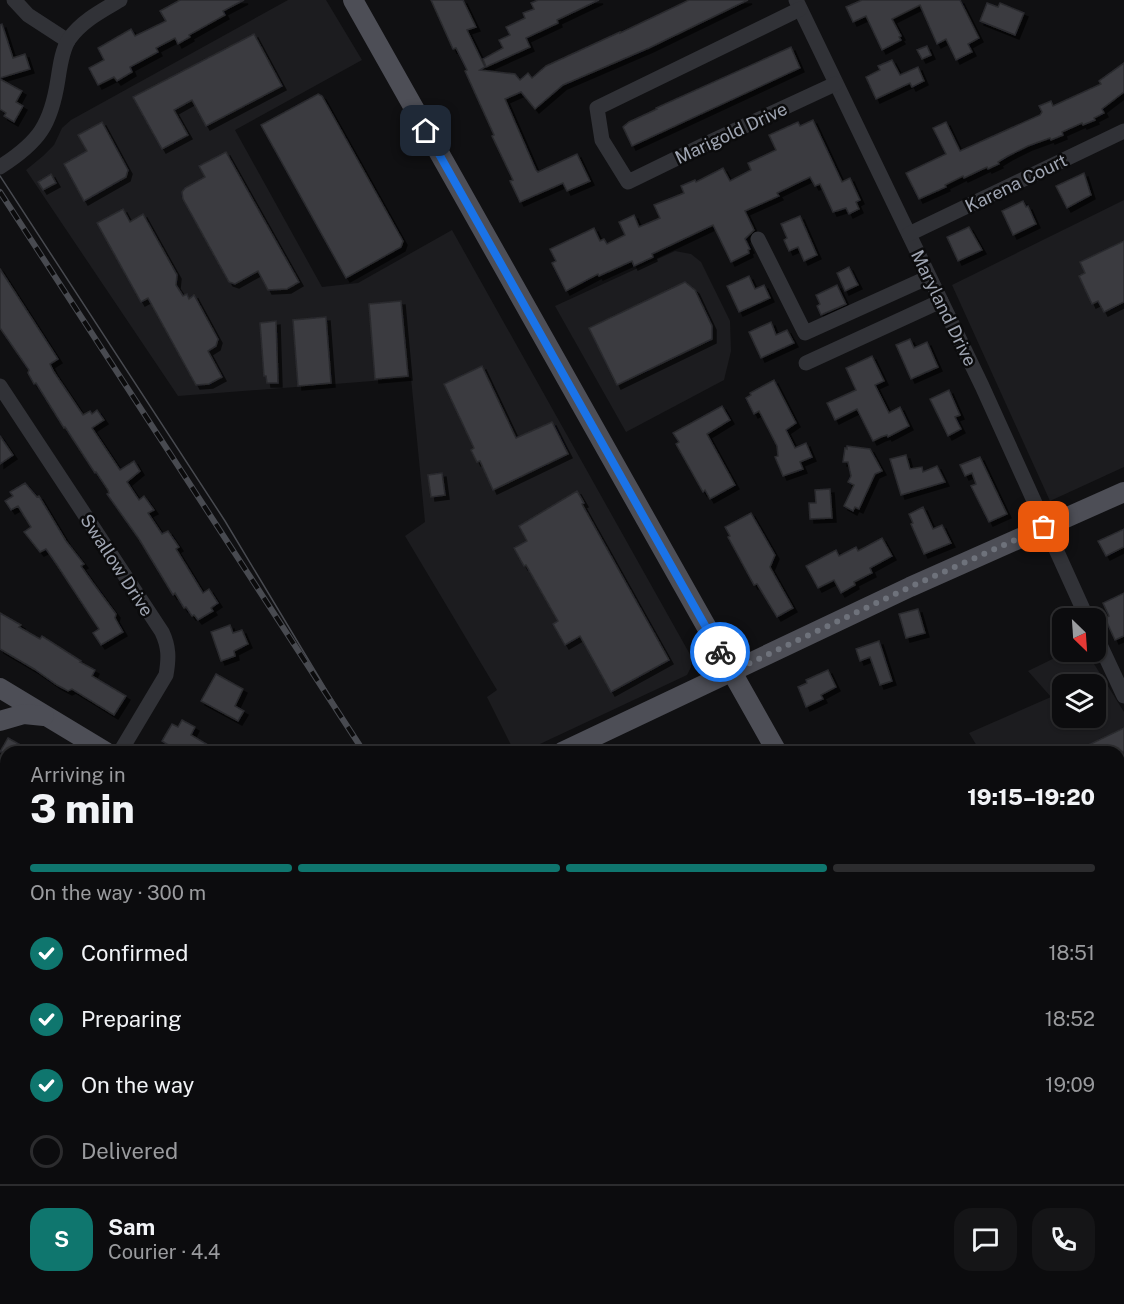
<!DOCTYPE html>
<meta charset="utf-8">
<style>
:root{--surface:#0c0c0e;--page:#151517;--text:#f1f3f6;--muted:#9a9b9e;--line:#2c2c2e;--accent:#0f766e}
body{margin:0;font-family:"Public Sans",sans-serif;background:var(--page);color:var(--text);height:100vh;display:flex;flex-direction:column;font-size:22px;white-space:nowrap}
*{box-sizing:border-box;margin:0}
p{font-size:20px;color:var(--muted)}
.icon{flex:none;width:33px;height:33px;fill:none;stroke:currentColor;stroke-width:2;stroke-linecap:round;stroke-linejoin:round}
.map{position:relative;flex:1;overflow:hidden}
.sheet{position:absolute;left:0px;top:746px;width:1125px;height:560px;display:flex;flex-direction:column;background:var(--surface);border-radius:18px 18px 0 0;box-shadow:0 2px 4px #0004,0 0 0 2px var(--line)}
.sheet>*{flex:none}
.needle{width:39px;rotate:155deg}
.fabs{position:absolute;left:1052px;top:608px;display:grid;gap:12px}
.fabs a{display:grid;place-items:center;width:54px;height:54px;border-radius:12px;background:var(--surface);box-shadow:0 2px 4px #0004,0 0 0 2px var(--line);font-size:30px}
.pin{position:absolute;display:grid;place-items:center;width:51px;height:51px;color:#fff;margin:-26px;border-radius:12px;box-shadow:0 3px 9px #0006}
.courier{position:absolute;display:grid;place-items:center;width:60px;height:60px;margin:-30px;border:4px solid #1a73e8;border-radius:50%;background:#fff;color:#222;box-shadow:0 2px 8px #0007}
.overview em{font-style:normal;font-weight:800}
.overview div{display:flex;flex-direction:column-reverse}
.overview{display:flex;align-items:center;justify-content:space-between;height:102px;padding:0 30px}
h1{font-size:39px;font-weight:800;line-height:45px}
.bar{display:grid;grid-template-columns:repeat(4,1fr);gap:9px 6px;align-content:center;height:72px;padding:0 30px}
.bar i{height:8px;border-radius:4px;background:var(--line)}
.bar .on{background:var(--accent)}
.bar p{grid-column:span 4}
.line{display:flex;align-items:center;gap:15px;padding:0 30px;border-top:2px solid var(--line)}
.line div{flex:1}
.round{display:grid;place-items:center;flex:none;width:63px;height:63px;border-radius:18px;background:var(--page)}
ol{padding:0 30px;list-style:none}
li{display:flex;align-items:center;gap:18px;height:66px}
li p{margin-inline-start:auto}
li .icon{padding:6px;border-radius:50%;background:var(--accent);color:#fff;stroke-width:4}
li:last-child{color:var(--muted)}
li i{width:33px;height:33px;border:3px solid var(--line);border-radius:50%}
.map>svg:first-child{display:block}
.built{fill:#1c1c1f;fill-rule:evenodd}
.building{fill:#3a3b3f;stroke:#2a2a2e;stroke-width:1.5;filter:url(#shadow)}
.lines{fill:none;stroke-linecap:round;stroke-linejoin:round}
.minor{stroke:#313237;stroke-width:15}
.major{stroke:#4d4e56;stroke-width:20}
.tram{stroke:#484a50;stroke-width:1.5}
.rail-casing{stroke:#484a50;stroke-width:6}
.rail{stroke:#0b0b0c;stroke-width:4;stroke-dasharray:11;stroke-linecap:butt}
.done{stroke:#6e727b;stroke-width:6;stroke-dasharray:0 10.8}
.route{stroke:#1a73e8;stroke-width:8}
.labels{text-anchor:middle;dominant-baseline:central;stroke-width:5;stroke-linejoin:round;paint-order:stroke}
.street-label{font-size:18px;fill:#a0a6b3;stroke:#0b0b0c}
</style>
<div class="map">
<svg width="1124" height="1304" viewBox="0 0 1124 1304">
<defs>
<filter id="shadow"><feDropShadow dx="4" dy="4" stdDeviation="0" flood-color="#0009"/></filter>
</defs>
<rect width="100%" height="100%" fill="#101012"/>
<g class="built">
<polygon points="288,0 326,0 362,60 235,130 322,287 358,283 452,230 692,658 691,667 687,675 525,751 514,751 487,697 497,690 405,536 425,522 411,378 178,396 26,170 43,156 54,145 62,128 71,120"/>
<polygon points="1124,200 1124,467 1050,501 952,285"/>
<polygon points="675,251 691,254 701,262 730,321 731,351 724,380 626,432 555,306"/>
<path d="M1069,651H1086L1124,712V1304H866L869,1299H1119V752L980,751L969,733L1051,697L1028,671ZM1062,684H1095V717H1062Z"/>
</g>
<g class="building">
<polygon points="180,0 244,0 223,11 225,15 189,35 190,37 178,44 175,38 156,48 158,52 130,67 132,72 117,81 114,77 98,85 89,68 104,60 98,48 131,29 135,36 166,21 160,11"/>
<polygon points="431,0 463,0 476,27 467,30 485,67 480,70 515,74 520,80 528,73 532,78 546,66 620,32 620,33 689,0 748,0 649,48 563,85 535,109 521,92 505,99 536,170 538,172 577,154 590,181 567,191 563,183 520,202 510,181 513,180 492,136 494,135 465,71 467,70 456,48 453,49"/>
<polygon points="538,0 599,0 557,20 558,23 526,38 530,47 486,67 483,59 503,48 499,40 510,35 506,27 525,18 523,13 534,9 531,3"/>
<polygon points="862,0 960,0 979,38 968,44 972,52 956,60 946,39 937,44 920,5 892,19 901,36 899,37 901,40 882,50 866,16 853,22 846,7"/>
<polygon points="987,3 998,7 1000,3 1024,13 1015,35 980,21"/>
<polygon points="2,24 13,58 25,54 30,69 0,78 0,25"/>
<polygon points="254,34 282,86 206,126 192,100 174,110 188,135 162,149 133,97"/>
<polygon points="927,46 931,55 922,59 917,50"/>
<polygon points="791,47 800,68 632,146 623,127 629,122 657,109 656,108"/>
<polygon points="892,60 900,75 918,67 924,81 912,87 910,83 876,99 866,77 880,70 878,66"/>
<polygon points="1124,63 1124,92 1102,109 1104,113 1094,118 1095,120 1083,125 1082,123 1062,132 1063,135 1051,140 1050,138 1028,146 1008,156 998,162 999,164 988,169 987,167 964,178 963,176 945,185 946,187 919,199 906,173 946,154 933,128 946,122 960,151 1040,115 1042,112 1039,106 1051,101 1053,106 1101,84 1099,81"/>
<polygon points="0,79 22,91 16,102 23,106 14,122 4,116 6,113 0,109"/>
<polygon points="318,94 322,96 403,241 401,247 346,278 261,125"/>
<polygon points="813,120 842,182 850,178 860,200 856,202 859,209 849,214 846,208 833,212 820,184 815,186 810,177 777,193 779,196 745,211 754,230 745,239 750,249 748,250 749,253 731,262 713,225 652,254 653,257 634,266 632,261 599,276 598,274 566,291 552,263 556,261 550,249 594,228 600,241 604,239 607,244 625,235 619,222 634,215 639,227 660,218 654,205 684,193 681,186 695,180 696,182 723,168 730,181 751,170 748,163 776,150 769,135 798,122 800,126"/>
<polygon points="102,122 128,170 126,177 84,201 64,164 87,151 78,135"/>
<polygon points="226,152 299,282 287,289 268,290 258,271 235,284 229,282 183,199 182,192 185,188 205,177 199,166"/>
<polygon points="1084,173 1091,195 1067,208 1056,186"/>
<polygon points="51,174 56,183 43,190 38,182"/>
<polygon points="1023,201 1026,207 1028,206 1036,224 1013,235 1002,211"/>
<polygon points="123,209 130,222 143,214 177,275 176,285 183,296 187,294 189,299 194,295 218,339 216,346 208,351 222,377 209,384 196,385 148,298 141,302 97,223"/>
<polygon points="800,216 817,255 804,261 798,247 789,251 784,240 787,238 781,224"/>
<polygon points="969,227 982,250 958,261 947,237"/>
<polygon points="1124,241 1124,302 1104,312 1098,301 1092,304 1079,276 1085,273 1080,262"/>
<polygon points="849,267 858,285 845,291 837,273"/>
<polygon points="0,269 58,359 50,364 54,372 83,415 90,411 92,414 97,410 104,420 92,428 120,470 134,461 140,471 127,482 139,500 144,496 154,510 148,513 162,534 168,531 179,547 176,549 203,593 209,589 218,603 211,608 213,611 198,620 194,615 192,616 186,607 184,608 175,593 173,595 139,539 107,494 109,493 108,490 96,472 95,473 65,427 64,428 36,383 34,384 28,373 29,370 0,328"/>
<polygon points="749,276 755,289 764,285 770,298 739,312 727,286"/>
<polygon points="685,282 695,290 712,326 712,339 617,385 589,328"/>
<polygon points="837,285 846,304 821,315 817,306 820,304 816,295"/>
<polygon points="401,301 408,376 375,379 369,304"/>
<polygon points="326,317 331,383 298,386 293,320"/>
<polygon points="276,321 278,383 267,383 266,376 264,376 260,323"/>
<polygon points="771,322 776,335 787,330 794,343 761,358 749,332"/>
<polygon points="910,339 914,348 927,342 938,367 911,379 896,345"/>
<polygon points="872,356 884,381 875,385 889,413 900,407 909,426 888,437 887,435 881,437 873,441 857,409 835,420 827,403 856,390 846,368"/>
<polygon points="482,366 516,438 552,422 568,454 493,490 480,461 477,462 471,450 474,448 444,384"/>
<polygon points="774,380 796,423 786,430 795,448 806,443 812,457 800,462 803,469 783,476 775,457 778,456 777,446 759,411 754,414 746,398 751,395 750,393"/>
<polygon points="949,390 960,415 955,417 961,429 948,436 930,399"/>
<polygon points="722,406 730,420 707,434 735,485 710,499 705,490 703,492 676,444 679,442 673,433"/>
<polygon points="0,436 13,455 0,464"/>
<polygon points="847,446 870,449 882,471 875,474 859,509 855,507 853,511 844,506 854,485 848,482 851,476 848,462 843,462 845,448 847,449"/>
<polygon points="906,455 910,469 922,467 923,472 937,466 945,482 901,495 890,459"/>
<polygon points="980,457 1007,514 989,522 971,486 976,484 972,473 965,476 960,465"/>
<polygon points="442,473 445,495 431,497 428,475"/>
<polygon points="25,483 37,497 39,496 66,541 84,564 81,566 93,583 116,614 115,618 123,632 101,645 93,633 99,629 57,565 46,549 40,552 24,532 31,527 18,506 11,510 5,501 13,496 10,492"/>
<polygon points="830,489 832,518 810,519 809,503 816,503 815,490"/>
<polygon points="577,491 584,503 582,504 669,660 611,692 580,636 565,645 553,624 558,621 526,565 524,566 514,548 527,541 519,526"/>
<polygon points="923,507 933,529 942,525 951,543 924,554 911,524 913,523 909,514"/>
<polygon points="751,513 775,555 770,567 793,608 777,617 757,584 754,585 728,537 730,536 725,527"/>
<polygon points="1124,529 1124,547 1106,556 1098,541"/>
<polygon points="882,538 892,556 870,568 872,573 854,582 855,585 841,593 834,580 818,588 806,566 836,550 839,556 856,547 858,551"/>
<polygon points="1124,593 1124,636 1115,640 1105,618 1109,616 1103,603"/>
<polygon points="918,609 925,633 906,638 899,614"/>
<polygon points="0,613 21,625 19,627 40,639 42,636 81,661 80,662 95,670 92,676 126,696 114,715 72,689 68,691 57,685 34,669 0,649"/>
<polygon points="230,625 233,633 242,630 248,644 234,651 235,656 221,661 211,632"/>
<polygon points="879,641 892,681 880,685 870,657 860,661 856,649"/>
<polygon points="828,670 836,687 821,695 823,699 806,707 798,687 807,683 806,680"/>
<polygon points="216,674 243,689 235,706 244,711 238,721 201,701"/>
<polygon points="182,720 195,727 191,735 220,752 171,752 173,748 162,741 172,724 178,727"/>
<polygon points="1124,728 1124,752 1115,752 1113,746 1100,752 1074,752"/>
<polygon points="8,738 33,752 0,752"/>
</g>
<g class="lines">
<g class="minor">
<polyline points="14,0 28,15 68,41"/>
<polyline points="796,0 982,386 1087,618"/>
<polyline points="800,9 597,108 602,140 628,182 710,142 835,84"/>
<path d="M0,167C39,142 51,125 58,79C60,66 62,50 69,39C82,21 101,11 120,0"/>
<polyline points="909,234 1124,131"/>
<polyline points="758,239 805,333 929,277"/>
<polyline points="806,363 941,301"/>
<path d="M0,386L162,632C169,647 169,658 166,675L120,752"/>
<polyline points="1095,634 1124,696"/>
<polyline points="0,887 6,890"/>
<polyline points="0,1240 6,1244"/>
<polyline points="108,1299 115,1304"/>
<polyline points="290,1299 292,1304"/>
<polyline points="612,1299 617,1304"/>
<polyline points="436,1304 444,1299"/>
</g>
<g class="major">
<polyline points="353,0 777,752"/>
<polyline points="0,688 106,752"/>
<polyline points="0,721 24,714 44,716"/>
<polyline points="562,752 910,587 1124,492"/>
<polyline points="1119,1065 1124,1069"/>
</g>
<polyline class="tram" points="0,176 225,521 353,734"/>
<g class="rail-casing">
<g id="rail">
<polyline points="0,192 364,752"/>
<polyline points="782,1299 789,1304"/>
</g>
</g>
<use href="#rail" class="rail"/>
</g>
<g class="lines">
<polyline class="done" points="720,652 731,672 910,587 1044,527"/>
<polyline class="route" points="426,131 720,652"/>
</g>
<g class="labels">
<g class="street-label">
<text transform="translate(731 133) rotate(-25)">Marigold Drive</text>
<text transform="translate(1016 183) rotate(-26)">Karena Court</text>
<text transform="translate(944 308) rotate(64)">Maryland Drive</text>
<text transform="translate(117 565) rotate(57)">Swallow Drive</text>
</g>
</g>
</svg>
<div class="fabs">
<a><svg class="needle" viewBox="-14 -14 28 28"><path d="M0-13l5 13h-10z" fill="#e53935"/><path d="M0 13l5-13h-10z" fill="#9a9b9e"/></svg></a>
<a><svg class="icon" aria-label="layers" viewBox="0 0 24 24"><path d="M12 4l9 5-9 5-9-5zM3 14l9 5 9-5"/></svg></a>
</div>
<div class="pin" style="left:1044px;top:527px;background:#ea580c"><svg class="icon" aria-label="bag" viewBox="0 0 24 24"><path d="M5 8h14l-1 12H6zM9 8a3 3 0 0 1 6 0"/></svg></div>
<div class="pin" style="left:426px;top:131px;background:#1f2937"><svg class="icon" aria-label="home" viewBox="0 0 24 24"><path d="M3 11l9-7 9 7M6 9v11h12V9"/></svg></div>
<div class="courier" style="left:720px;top:652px"><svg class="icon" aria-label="bike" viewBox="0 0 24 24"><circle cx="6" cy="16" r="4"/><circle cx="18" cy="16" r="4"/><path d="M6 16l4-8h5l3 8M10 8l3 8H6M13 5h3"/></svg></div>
<section class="sheet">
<div class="overview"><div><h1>3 min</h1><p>Arriving in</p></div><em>19:15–19:20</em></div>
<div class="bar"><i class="on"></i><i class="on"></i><i class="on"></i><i></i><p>On the way · 300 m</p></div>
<ol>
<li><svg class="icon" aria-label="check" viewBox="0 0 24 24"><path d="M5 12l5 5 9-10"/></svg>Confirmed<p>18:51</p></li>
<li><svg class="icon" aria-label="check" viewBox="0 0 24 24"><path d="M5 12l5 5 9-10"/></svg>Preparing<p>18:52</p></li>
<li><svg class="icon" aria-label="check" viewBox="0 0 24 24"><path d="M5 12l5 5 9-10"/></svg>On the way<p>19:09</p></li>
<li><i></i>Delivered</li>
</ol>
<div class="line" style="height:108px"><b class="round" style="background:var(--accent);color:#fff">S</b><div><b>Sam</b><p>Courier · 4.4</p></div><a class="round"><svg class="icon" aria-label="chat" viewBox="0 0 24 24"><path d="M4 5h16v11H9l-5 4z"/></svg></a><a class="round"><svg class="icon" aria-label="phone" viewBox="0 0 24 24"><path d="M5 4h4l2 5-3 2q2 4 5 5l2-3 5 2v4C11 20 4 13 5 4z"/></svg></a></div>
</section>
</div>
